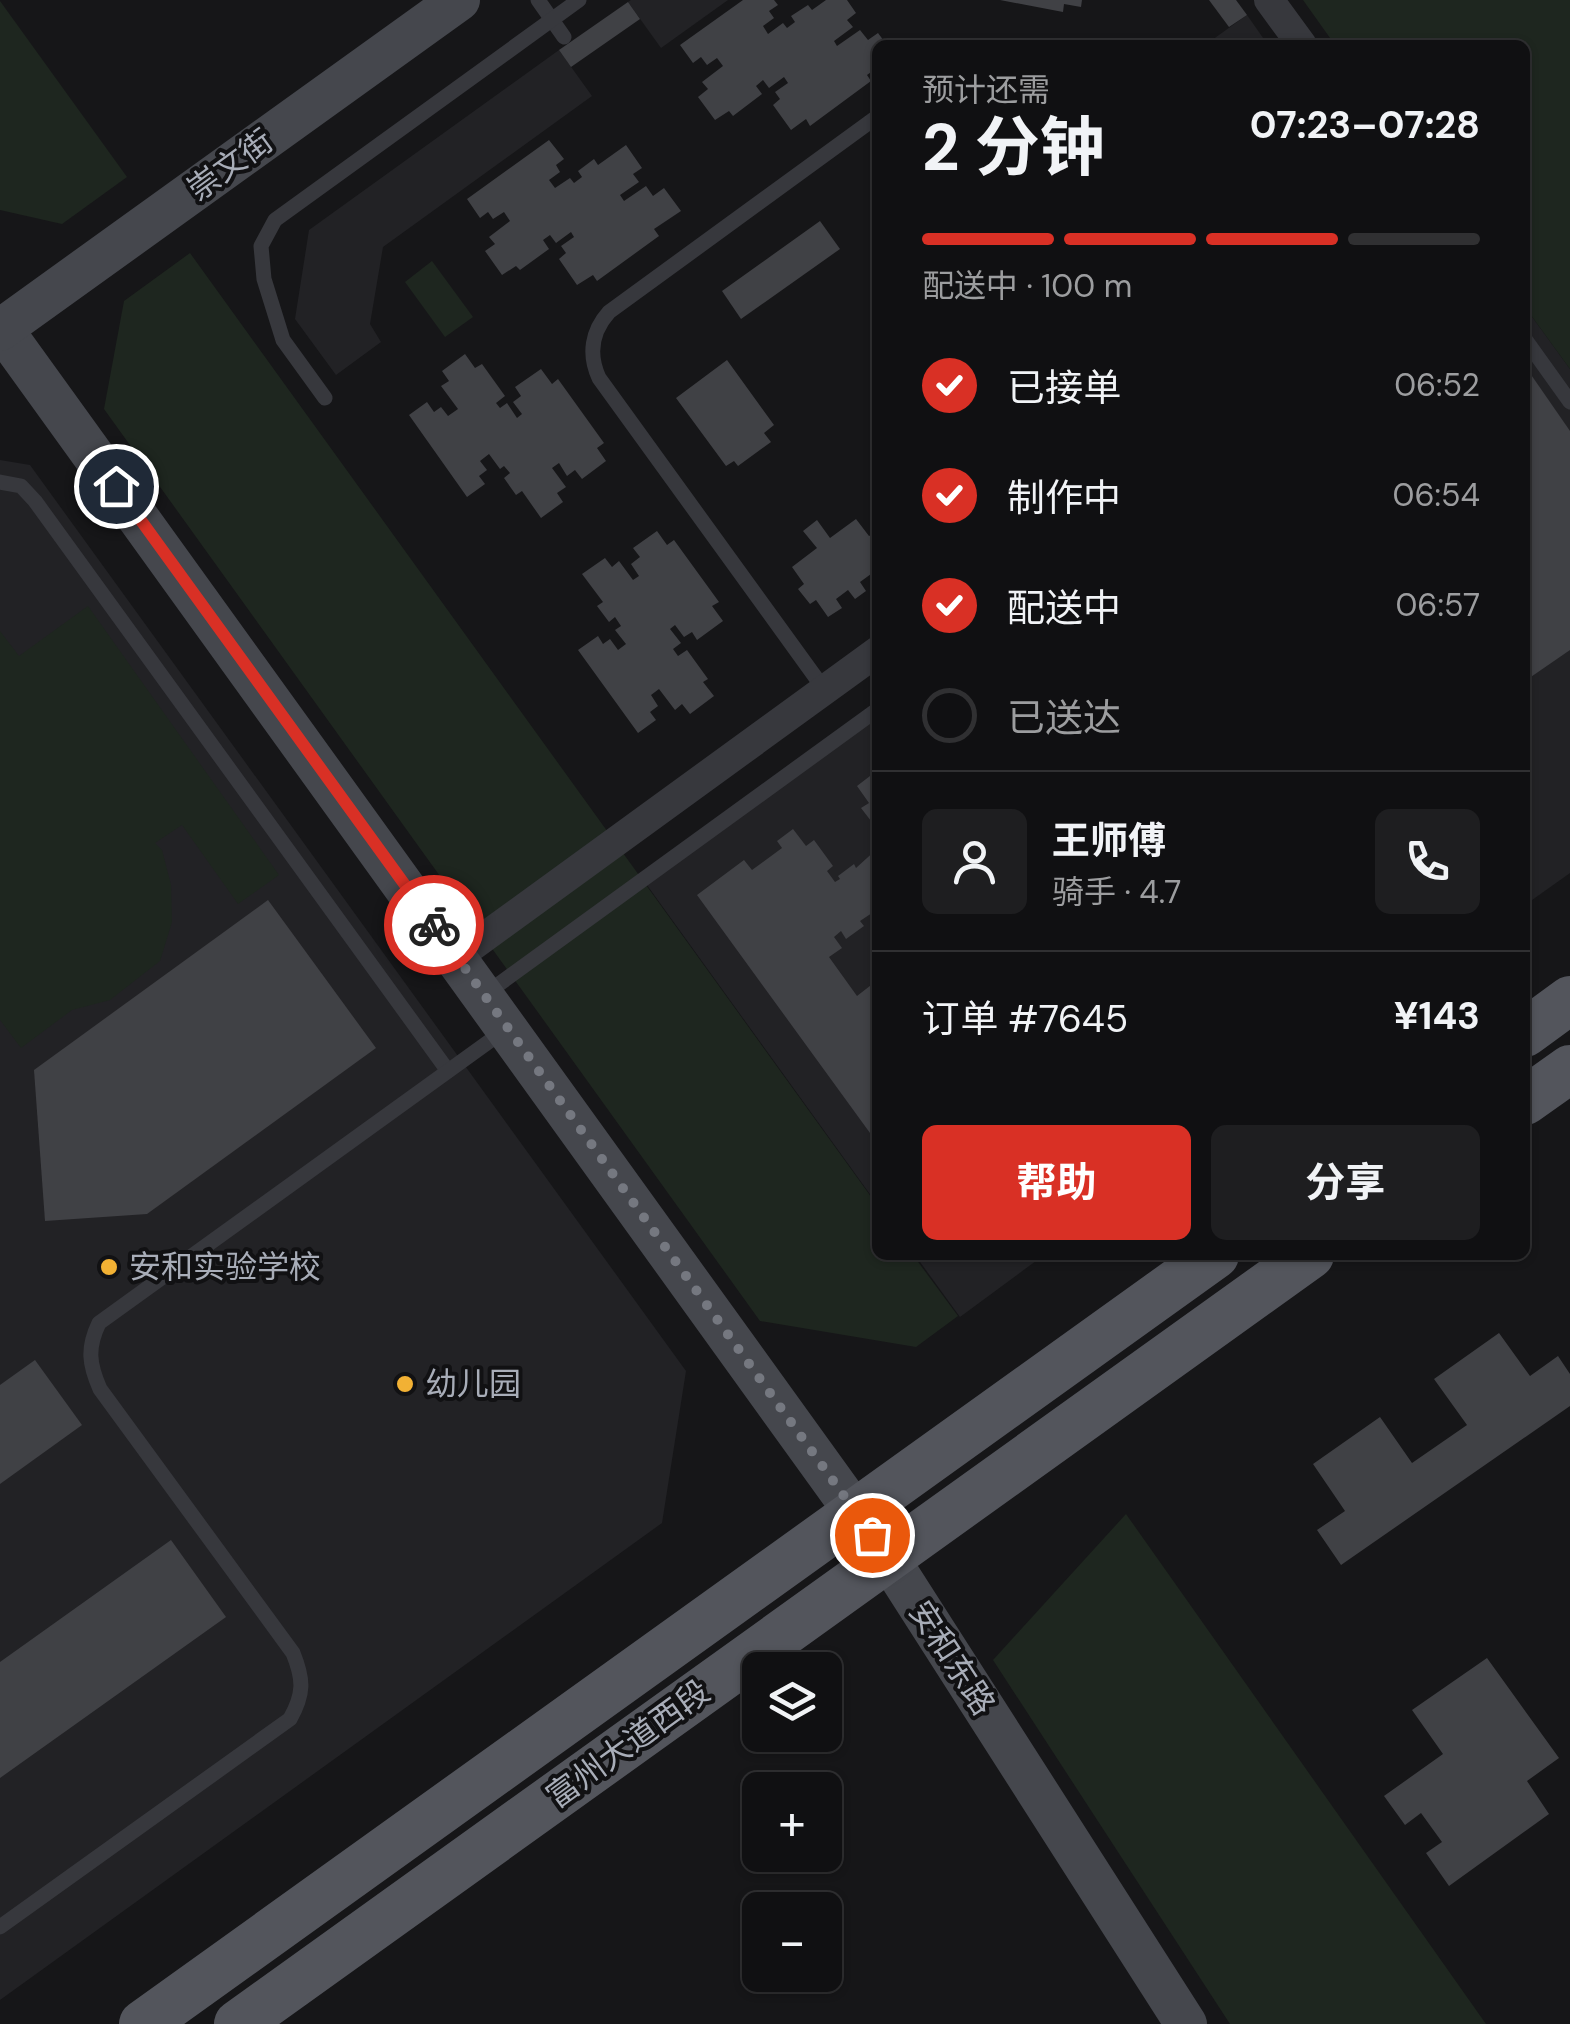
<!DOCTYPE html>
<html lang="zh">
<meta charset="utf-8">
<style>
:root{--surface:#101012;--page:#1e1e20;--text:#f1f3f6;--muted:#9c9d9f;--line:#303032;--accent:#d93025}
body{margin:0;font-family:"DM Sans","Noto Sans SC",sans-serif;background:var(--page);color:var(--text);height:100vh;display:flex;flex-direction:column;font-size:38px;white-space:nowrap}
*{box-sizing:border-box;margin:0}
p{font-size:32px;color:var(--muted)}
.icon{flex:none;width:55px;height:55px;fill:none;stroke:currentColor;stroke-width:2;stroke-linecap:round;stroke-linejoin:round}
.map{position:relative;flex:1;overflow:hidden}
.drawer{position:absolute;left:872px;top:40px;width:658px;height:1220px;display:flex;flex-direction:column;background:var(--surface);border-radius:15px;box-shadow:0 2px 8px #0004,0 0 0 2px var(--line)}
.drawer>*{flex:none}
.controls{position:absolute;left:742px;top:1652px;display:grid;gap:20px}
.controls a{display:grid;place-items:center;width:100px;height:100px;border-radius:15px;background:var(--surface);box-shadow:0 2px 8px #0004,0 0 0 2px var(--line);font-size:50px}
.pin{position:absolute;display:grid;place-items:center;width:85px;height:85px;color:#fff;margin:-42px;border:5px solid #fff;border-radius:50%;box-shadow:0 2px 10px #0007}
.courier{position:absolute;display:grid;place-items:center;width:100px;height:100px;margin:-50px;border:8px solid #d93025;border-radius:50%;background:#fff;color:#222;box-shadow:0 2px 12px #0007}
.headline em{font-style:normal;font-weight:700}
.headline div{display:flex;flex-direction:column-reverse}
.headline{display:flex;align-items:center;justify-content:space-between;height:170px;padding:0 50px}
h1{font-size:65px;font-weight:700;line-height:75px}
.bar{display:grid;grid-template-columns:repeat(4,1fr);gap:15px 10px;align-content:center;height:120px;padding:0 50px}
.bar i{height:12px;border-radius:8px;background:var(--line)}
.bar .selected{background:var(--accent)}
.bar p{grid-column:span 4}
.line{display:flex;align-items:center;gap:25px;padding:0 50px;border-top:2px solid var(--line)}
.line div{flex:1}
.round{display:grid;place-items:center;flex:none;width:105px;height:105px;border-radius:15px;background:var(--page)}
ol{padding:0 50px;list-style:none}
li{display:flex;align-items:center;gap:30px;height:110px}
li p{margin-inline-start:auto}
li .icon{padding:10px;border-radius:50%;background:var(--accent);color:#fff;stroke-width:4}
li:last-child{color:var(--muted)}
li i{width:55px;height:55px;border:5px solid var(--line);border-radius:50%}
.button{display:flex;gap:20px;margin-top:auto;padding:20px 50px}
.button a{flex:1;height:115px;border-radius:15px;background:var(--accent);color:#fff;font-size:40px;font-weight:700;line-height:115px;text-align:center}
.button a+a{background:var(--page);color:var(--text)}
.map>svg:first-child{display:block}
.built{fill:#222225}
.green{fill:#1e261f}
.building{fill:#404145}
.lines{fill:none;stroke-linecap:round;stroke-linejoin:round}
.lane{stroke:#37383d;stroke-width:15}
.street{stroke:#37383d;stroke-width:30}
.secondary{stroke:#45474d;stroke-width:42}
.primary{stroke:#53555c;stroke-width:48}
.done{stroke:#757880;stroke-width:10;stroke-dasharray:0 18}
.route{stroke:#d93025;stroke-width:12}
.poi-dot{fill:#f2b134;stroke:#111113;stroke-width:4}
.labels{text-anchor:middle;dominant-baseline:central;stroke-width:8;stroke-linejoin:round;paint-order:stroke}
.street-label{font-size:32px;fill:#a8adb8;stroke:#111113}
.poi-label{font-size:32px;fill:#a8adb8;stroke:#111113;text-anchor:start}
</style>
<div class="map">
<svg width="1570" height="2024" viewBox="0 0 1570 2024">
<rect width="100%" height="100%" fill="#161618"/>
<g class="built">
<polygon points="631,0 728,0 661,48 628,2"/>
<polygon points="1247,15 1268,45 1205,45"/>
<polygon points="559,50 592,96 383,247 370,324 381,342 336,375 295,319 309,230"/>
<polygon points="1525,307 1570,369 1570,873 1525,905"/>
<polygon points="0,460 30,465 686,1371 662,1523 0,2000"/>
<polygon points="877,702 877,1204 639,874"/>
<polygon points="915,1255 1044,1255 960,1317"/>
</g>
<g class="green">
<polygon points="1303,0 1570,0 1570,369 1525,307 1525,45 1335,45"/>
<polygon points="0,1 127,177 62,224 0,210"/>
<polygon points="190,253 877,1205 878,1255 913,1255 958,1316 916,1347 760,1321 104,409 124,301"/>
<polygon points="432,261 473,317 445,337 405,282"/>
<polygon points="88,606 279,875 238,904 182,825 155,843 162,850 171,885 172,922 160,961 110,1000 72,1010 21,1048 0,1020 0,631 19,656"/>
<polygon points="1126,1514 1486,2024 1230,2024 993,1660"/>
</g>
<g class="building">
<polygon points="743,0 774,0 778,5 769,11 774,18 763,26 768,34 783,23 787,28 795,22 791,16 808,5 812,10 826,0 847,0 856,13 847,20 853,27 834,41 837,46 860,30 868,40 878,33 887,45 878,45 878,67 867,75 871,81 810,126 806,119 791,130 773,105 780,99 775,92 788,83 784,77 769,88 763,80 756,86 762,94 733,116 729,111 715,120 698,97 708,89 702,82 723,66 717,58 707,65 701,57 693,63 680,45"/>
<polygon points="1000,0 1082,0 1081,7 1064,4 1063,12"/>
<polygon points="1209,0 1236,0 1247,15 1229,27"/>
<polygon points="628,2 640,19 571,67 559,50"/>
<polygon points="549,140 564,159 556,165 560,172 549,180 555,188 570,178 574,183 582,177 578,171 594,159 598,165 626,145 642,168 633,174 639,182 620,195 624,201 646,186 653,196 664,188 681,211 654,229 659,236 597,281 593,275 577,285 559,259 566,253 561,246 574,237 571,232 556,243 550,235 543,240 549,249 520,270 516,266 502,275 485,251 495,244 489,237 510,221 504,212 493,219 488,212 480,218 467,199"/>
<polygon points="820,221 840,249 741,319 722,291"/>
<polygon points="465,354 475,368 482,364 505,396 496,403 500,408 507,403 517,418 522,414 513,402 521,396 515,387 541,369 552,384 558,379 604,443 597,448 606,461 582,479 575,470 567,476 559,463 552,468 566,487 557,493 563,502 541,518 522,491 516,495 504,478 510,473 504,466 500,469 489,454 480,461 487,470 479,476 485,484 467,497 409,415 427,402 434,412 441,407 448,416 458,409 441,386 449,381 442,371"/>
<polygon points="727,360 774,425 764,433 771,442 738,466 734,461 726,466 676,398"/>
<polygon points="1525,366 1570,431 1570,650 1525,681"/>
<polygon points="856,519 869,536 878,532 878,582 871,574 860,582 866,591 855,599 848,590 836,599 842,608 828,617 816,600 810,604 798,589 804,584 792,567 817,548 803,531 817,520 830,538"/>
<polygon points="657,531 667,545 674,540 719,602 712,606 723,621 697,640 692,632 684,637 675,625 670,629 681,643 673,649 678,656 687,650 708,679 703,682 714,696 690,714 682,704 675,710 659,689 651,695 658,706 650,712 656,720 638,733 578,650 598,636 603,644 610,639 618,650 626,644 615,630 621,626 615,617 609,622 597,606 603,602 582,574 605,558 612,567 619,561 633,580 639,576 631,564 640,557 633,548"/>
<polygon points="870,776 878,782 878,830 861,808 869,803 857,786"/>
<polygon points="793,829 806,846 814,840 833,866 827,871 835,882 840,879 838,876 854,864 856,868 878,848 878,909 860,921 864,926 846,939 841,931 834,937 842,948 829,957 857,996 875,982 878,986 878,1144 697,895 744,860 752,870 782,848 777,841"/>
<polygon points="268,900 376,1048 147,1214 45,1221 34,1070"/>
<polygon points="1499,1333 1530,1376 1558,1356 1570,1374 1570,1406 1341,1565 1317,1530 1345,1511 1313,1464 1380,1417 1412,1463 1467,1425 1434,1379"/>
<polygon points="35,1360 82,1425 0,1484 0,1385"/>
<polygon points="171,1540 226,1617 0,1778 0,1662"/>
<polygon points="1487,1658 1559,1758 1527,1781 1549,1814 1449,1886 1426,1853 1442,1842 1421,1813 1405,1825 1384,1796 1443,1754 1412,1710"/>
</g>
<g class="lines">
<g class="lane">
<polyline points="538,0 564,37"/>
<polyline points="1525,339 1570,402"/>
<polyline points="325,398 283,340 264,279 261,246 275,220 579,0"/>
<polyline points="0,482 21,486 35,501 448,1071"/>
<path d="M824,689L599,378C588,354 592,331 609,312L878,116"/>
<polyline points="484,995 878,709"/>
<path d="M0,1927L290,1719C304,1694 304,1680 293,1653L100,1389C89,1364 87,1348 99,1323L505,1030"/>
</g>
<g class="street">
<polyline points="1269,0 1302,45"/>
<polyline points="457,957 878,651"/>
</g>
<g class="secondary">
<polyline points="2,329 888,1558 1186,2024"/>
<polyline points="0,330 459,0"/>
</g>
<g class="primary">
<polyline points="1525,1033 1570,1000"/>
<polyline points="1525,1101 1570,1069"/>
<polyline points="143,2024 1215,1255"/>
<polyline points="238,2024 1310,1255"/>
</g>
</g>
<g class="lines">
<polyline class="done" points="434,925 872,1535"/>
<polyline class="route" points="116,486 434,925"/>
</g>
<g class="poi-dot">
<circle cx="109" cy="1267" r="10"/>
<circle cx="405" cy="1384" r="10"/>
</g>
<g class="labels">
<g class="street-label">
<text transform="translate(230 165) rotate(-36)">崇文街</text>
<text transform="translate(952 1658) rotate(57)">安和东路</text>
<text transform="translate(628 1744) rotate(-36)">富州大道西段</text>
</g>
<g class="poi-label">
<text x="129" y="1267">安和实验学校</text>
<text x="425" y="1384">幼儿园</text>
</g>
</g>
</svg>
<div class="controls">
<a><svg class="icon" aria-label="layers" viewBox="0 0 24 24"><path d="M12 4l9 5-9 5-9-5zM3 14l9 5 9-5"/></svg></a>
<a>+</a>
<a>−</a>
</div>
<div class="pin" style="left:872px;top:1535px;background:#ea580c"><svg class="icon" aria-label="bag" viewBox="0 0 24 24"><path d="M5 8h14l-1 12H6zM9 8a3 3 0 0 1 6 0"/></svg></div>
<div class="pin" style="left:116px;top:486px;background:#1f2937"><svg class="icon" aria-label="home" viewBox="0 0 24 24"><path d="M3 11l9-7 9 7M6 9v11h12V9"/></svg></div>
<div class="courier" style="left:434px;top:925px"><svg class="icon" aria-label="bike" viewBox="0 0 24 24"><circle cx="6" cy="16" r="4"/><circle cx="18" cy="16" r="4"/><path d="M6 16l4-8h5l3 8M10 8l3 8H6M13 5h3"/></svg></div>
<section class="drawer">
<div class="headline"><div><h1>2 分钟</h1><p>预计还需</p></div><em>07:23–07:28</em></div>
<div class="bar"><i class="selected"></i><i class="selected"></i><i class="selected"></i><i></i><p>配送中 · 100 m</p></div>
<ol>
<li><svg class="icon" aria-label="check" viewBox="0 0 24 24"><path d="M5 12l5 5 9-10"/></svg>已接单<p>06:52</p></li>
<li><svg class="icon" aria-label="check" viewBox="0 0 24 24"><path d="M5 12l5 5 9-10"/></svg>制作中<p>06:54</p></li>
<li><svg class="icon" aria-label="check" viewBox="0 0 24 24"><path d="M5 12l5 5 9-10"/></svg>配送中<p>06:57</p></li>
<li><i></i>已送达</li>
</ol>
<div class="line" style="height:180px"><a class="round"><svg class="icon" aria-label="person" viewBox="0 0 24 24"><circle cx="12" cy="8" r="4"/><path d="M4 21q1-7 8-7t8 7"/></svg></a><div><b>王师傅</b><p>骑手 · 4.7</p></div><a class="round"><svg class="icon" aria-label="phone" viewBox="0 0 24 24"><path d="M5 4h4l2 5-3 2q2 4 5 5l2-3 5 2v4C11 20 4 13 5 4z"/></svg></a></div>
<div class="line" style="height:130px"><div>订单 #7645</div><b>¥143</b></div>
<div class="button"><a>帮助</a><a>分享</a></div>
</section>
</div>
